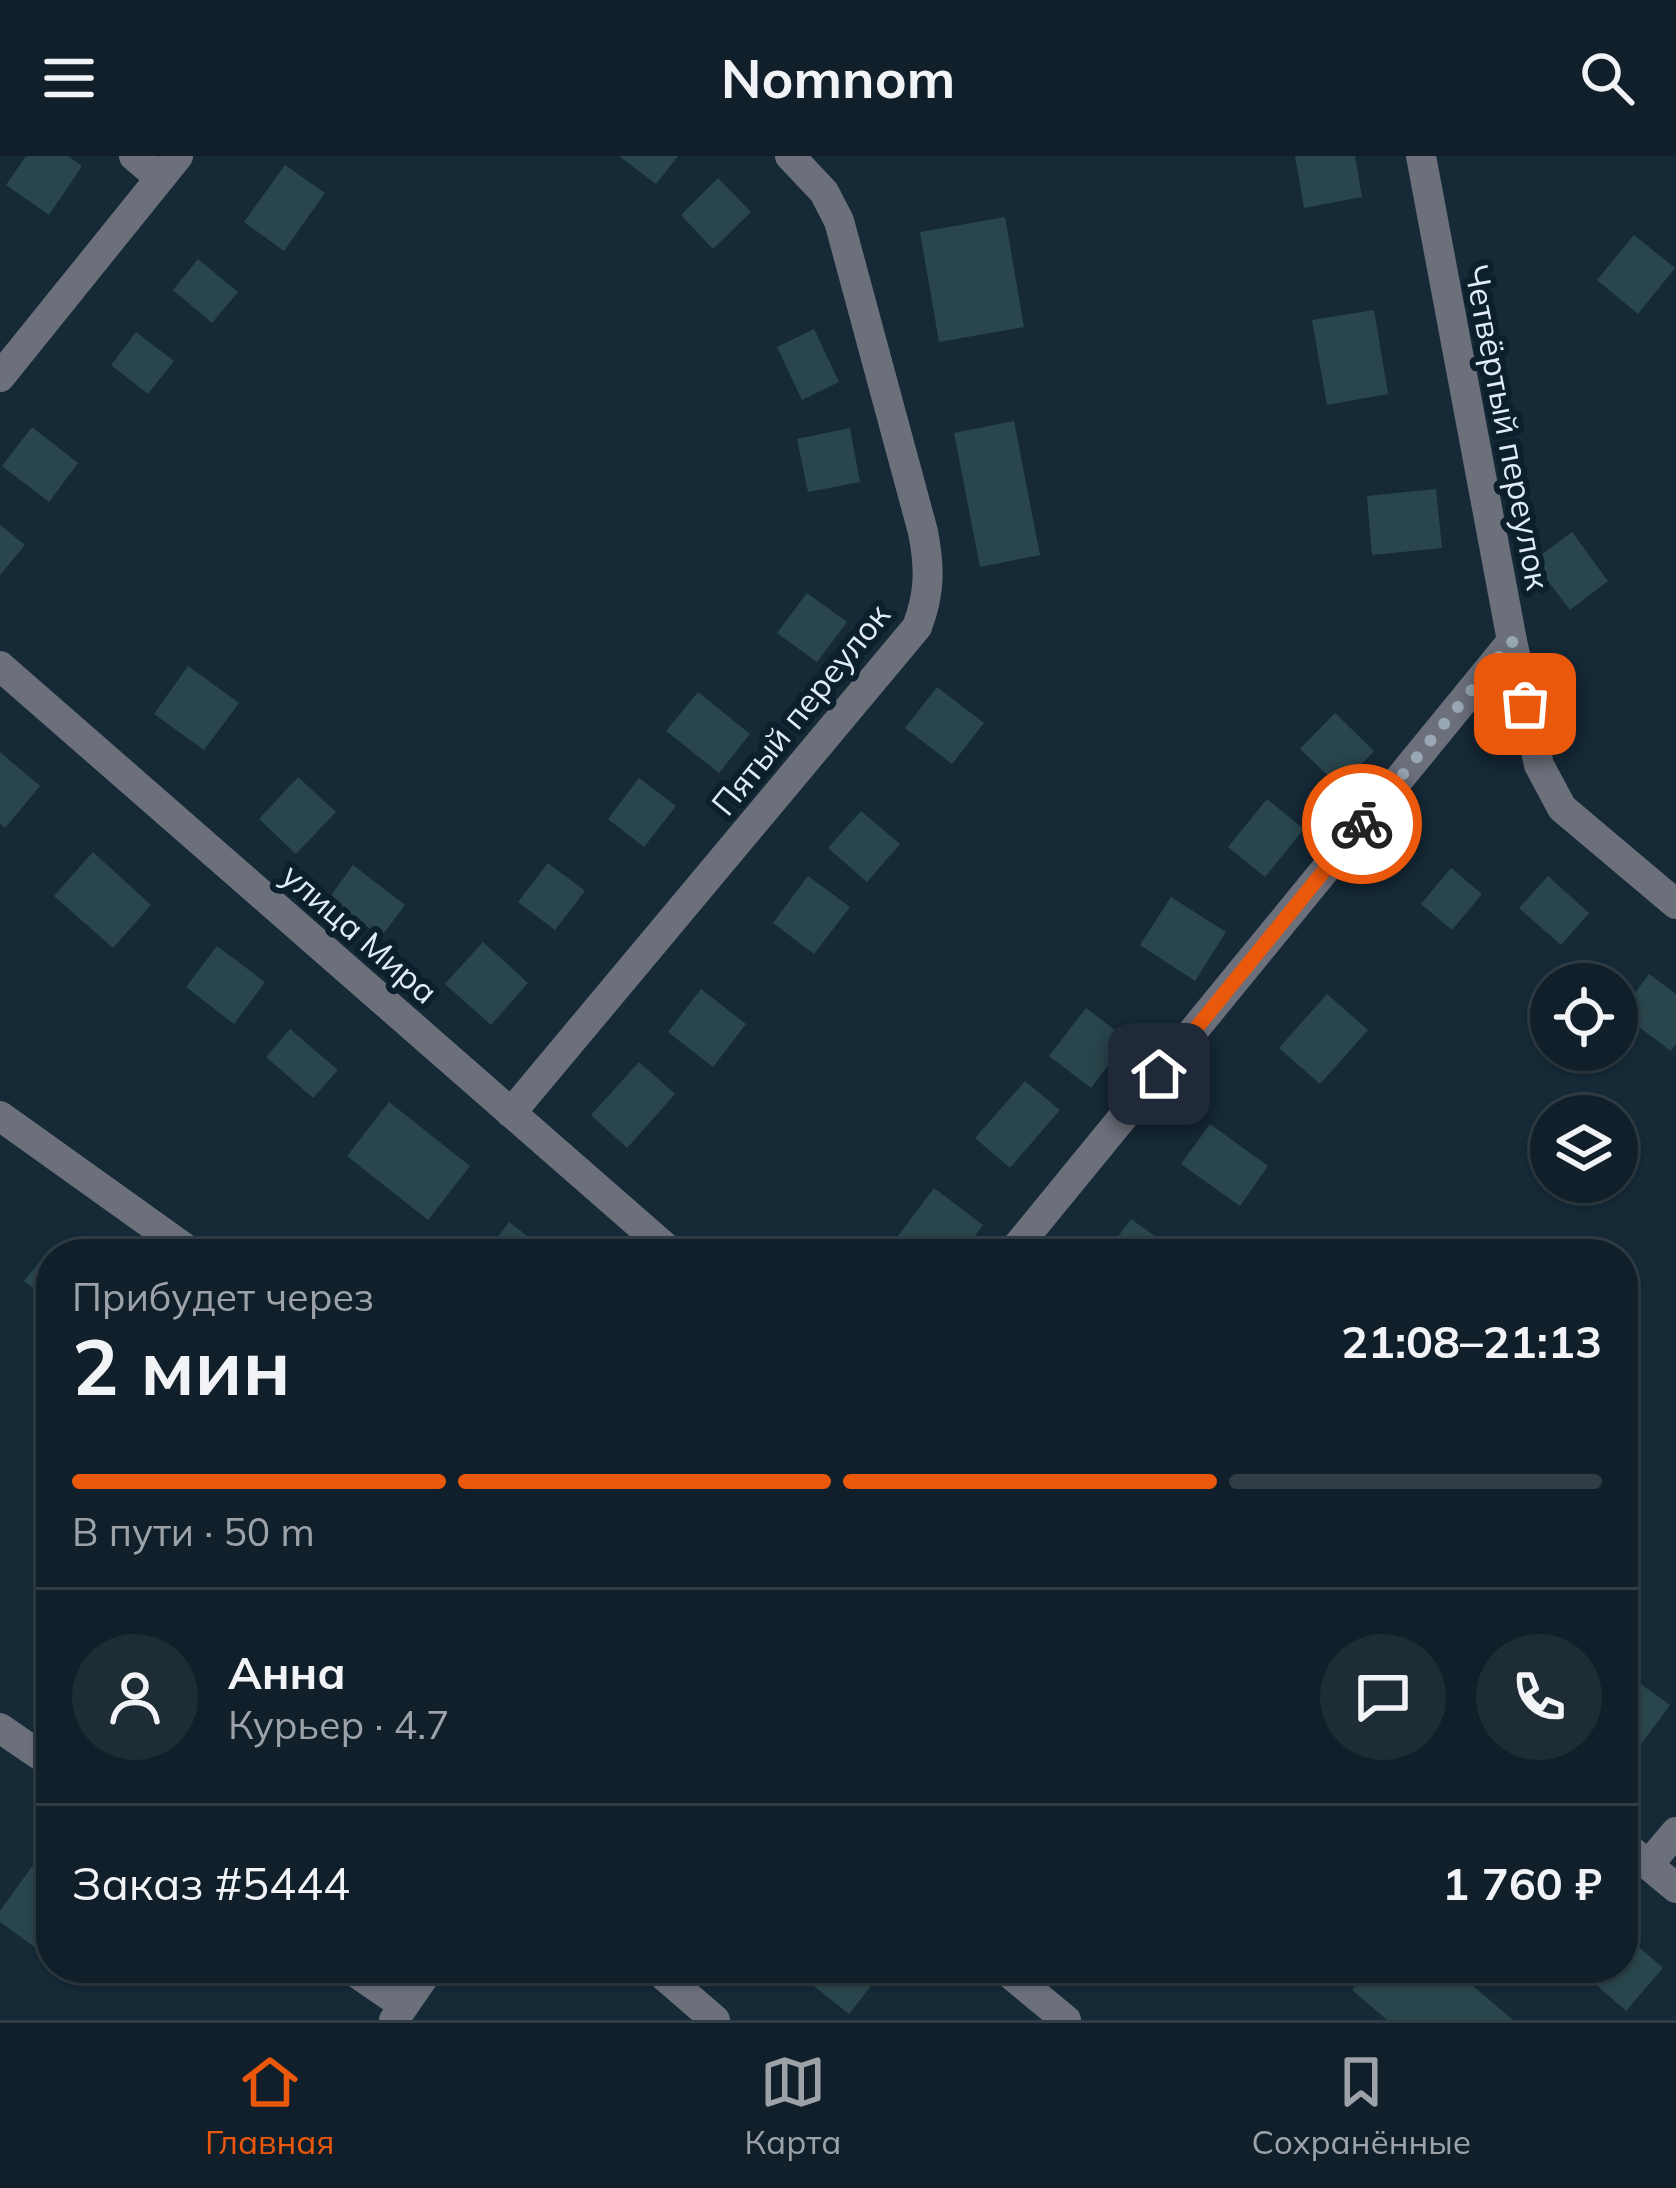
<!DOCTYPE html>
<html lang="ru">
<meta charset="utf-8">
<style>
:root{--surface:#101f29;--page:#1e2c35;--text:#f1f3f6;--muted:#9ca2a8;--line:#303d46;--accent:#ea580c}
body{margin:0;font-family:Mulish,sans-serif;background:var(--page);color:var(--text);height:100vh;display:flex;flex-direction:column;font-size:45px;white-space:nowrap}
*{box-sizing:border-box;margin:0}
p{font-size:39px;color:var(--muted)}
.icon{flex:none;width:66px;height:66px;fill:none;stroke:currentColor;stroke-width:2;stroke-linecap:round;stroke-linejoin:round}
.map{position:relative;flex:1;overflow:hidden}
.panel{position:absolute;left:36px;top:1083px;width:1602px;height:744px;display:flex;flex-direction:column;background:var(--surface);border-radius:48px;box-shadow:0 3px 9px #0004,0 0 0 3px var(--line)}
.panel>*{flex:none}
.controls{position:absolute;left:1530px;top:807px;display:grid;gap:24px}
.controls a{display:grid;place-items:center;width:108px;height:108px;border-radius:50%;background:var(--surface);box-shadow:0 3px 9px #0004,0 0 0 3px var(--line);font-size:60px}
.pin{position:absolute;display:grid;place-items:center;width:102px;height:102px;color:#fff;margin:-51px;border-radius:24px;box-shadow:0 6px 18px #0006}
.courier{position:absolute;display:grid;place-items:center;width:120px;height:120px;margin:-60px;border:9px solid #ea580c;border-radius:50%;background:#fff;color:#222;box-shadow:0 3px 15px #0007}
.overview em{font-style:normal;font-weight:700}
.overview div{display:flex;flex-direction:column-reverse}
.overview{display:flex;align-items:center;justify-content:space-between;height:204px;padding:0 36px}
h1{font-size:78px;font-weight:700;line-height:90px}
.bar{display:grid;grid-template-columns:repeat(4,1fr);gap:18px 12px;align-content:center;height:144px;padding:0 36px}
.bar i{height:15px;border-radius:9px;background:var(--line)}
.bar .on{background:var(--accent)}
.bar p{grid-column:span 4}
.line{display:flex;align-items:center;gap:30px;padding:0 36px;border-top:3px solid var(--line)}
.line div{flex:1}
.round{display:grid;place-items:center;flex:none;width:126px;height:126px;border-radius:63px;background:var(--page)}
header{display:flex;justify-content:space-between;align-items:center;height:156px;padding:0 36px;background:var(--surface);font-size:54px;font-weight:700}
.menu{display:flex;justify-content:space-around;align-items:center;height:168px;border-top:3px solid var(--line);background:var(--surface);font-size:33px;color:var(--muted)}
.menu a{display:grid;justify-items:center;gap:6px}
.menu .on{color:var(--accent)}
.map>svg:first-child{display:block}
.building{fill:#29464d}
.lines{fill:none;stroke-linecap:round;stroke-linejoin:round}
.minor{stroke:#6c707b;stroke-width:30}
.done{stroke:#99a8b4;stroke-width:12;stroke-dasharray:0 21.6}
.route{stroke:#ea580c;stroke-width:15}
.labels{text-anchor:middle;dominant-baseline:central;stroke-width:12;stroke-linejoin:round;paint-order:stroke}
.street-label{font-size:33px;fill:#e0edf7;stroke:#0b1f2d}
</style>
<header><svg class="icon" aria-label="menu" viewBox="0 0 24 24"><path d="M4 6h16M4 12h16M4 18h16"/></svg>Nomnom<svg class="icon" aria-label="search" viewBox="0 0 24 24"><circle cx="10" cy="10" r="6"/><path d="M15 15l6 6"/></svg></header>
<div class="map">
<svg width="1676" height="1864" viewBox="0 0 1676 1864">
<rect width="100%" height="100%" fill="#152937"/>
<g class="building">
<polygon points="26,0 68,0 82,10 49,59 6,29"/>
<polygon points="619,0 678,0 656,28"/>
<polygon points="1295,0 1355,0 1362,41 1304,52"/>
<polygon points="285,9 325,37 284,95 244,66"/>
<polygon points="718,22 751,56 713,93 681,59"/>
<polygon points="1005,61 1024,171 939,186 920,76"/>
<polygon points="1634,79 1675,112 1638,158 1597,124"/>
<polygon points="198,103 238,136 212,167 173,134"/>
<polygon points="1374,154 1388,238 1327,249 1312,164"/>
<polygon points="814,173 839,226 802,244 777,191"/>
<polygon points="136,176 174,205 148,238 111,209"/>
<polygon points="1014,265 1040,399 980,411 954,277"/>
<polygon points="32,271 78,307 49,346 2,310"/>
<polygon points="850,272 860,326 808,336 797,283"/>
<polygon points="1436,333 1442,392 1372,399 1367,340"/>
<polygon points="0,369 25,389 0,419"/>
<polygon points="1572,376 1608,425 1570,454 1533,405"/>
<polygon points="807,437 847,466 817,506 777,477"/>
<polygon points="188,510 239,547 204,594 154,558"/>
<polygon points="937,531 984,567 952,608 905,572"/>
<polygon points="698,536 750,578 719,617 666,575"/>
<polygon points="1335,557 1374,595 1340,631 1300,593"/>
<polygon points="0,596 40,630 5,672 0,667"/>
<polygon points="298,621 336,656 296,698 259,663"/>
<polygon points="639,622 676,650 644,691 608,663"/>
<polygon points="1267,643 1304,673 1265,721 1228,691"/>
<polygon points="861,655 900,688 867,726 828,692"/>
<polygon points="93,696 151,749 113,792 54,740"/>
<polygon points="548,707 585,735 555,774 518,746"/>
<polygon points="353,709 405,749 381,781 329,742"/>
<polygon points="1451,712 1482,738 1452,774 1421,748"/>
<polygon points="808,720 850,751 814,798 773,767"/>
<polygon points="1548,720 1589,757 1561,789 1519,752"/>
<polygon points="1171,741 1226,776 1195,825 1140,789"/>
<polygon points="483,786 528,827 491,869 445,828"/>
<polygon points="217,790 265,826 234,868 186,831"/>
<polygon points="1649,818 1676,838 1676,888 1671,895 1620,857"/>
<polygon points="701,833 746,868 713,911 668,876"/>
<polygon points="1327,838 1368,874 1320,928 1279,892"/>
<polygon points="1086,852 1128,884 1091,932 1049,900"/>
<polygon points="290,873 338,914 313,942 266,901"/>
<polygon points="639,906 675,938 627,992 591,959"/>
<polygon points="1025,925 1060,954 1010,1012 975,982"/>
<polygon points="389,946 470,1010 428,1064 347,1000"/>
<polygon points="1210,968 1268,1010 1240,1050 1181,1008"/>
<polygon points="934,1032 983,1069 961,1098 923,1098 898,1080"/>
<polygon points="1131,1063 1180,1098 1105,1098"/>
<polygon points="509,1066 551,1098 485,1098"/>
<polygon points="51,1092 59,1098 51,1098 51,1146 24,1125"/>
<polygon points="1628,1519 1670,1549 1639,1591 1623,1580 1623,1526"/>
<polygon points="36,1705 51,1716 51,1772 36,1792 0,1766 0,1755"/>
<polygon points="1623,1777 1663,1812 1626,1855 1582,1816 1586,1812 1623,1812"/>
<polygon points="814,1812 885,1812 849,1858 805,1823"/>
<polygon points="1370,1812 1452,1812 1513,1864 1387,1864 1352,1834"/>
</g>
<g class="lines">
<g class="minor">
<polyline points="134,0 160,22"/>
<polyline points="1421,0 1512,485 1539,609 1562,652 1676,748"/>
<polyline points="0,221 178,0"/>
<polyline points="0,510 673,1098"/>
<path d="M511,957L917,471C930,437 930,412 923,376L839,65L824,36L790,0"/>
<polyline points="0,960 193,1098"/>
<polyline points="1011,1098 1512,485"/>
<polyline points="0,1572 51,1607"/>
<polyline points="1623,1688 1676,1732"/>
<polyline points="1648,1709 1676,1676"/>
<polyline points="349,1812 403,1849"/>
<polyline points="655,1812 715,1864"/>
<polyline points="1003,1812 1066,1864"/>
<polyline points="394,1864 430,1812"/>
</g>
</g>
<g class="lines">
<polyline class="done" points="1362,668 1512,485 1525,548"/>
<polyline class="route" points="1159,918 1362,668"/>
</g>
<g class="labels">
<g class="street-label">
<text transform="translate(1508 271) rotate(79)">Четвёртый переулок</text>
<text transform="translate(800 553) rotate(-51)">Пятый переулок</text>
<text transform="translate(360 777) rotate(41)">улица Мира</text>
</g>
</g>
</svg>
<div class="controls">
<a><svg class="icon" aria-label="locate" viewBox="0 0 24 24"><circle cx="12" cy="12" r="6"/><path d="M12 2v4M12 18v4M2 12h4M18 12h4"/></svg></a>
<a><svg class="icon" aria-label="layers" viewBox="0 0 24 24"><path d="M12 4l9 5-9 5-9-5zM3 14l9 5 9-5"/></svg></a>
</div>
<div class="pin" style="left:1525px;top:548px;background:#ea580c"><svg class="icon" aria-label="bag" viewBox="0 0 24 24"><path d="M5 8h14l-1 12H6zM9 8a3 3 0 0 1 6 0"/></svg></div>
<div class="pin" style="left:1159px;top:918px;background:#1f2937"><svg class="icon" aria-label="home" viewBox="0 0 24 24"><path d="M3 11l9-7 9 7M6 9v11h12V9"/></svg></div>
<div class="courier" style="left:1362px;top:668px"><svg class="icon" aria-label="bike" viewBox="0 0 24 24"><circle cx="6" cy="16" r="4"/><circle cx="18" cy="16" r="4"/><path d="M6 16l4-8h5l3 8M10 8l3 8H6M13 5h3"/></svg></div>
<section class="panel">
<div class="overview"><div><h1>2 мин</h1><p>Прибудет через</p></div><em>21:08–21:13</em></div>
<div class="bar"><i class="on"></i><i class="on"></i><i class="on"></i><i></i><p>В пути · 50 m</p></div>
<div class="line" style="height:216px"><a class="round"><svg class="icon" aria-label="person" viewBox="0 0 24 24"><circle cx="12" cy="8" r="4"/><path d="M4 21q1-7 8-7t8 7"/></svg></a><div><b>Анна</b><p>Курьер · 4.7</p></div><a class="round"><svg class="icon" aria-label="chat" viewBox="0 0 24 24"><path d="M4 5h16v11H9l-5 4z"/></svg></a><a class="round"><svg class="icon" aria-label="phone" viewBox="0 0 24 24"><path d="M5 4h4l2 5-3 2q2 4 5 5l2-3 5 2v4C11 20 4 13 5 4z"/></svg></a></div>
<div class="line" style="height:156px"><div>Заказ #5444</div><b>1 760 ₽</b></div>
</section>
</div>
<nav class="menu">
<a class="on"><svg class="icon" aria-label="home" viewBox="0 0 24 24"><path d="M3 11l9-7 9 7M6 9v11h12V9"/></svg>Главная</a>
<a><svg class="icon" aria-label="map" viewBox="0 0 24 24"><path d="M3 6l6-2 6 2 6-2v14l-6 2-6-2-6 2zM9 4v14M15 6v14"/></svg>Карта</a>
<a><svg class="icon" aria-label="saved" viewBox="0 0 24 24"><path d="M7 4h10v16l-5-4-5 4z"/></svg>Сохранённые</a>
</nav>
